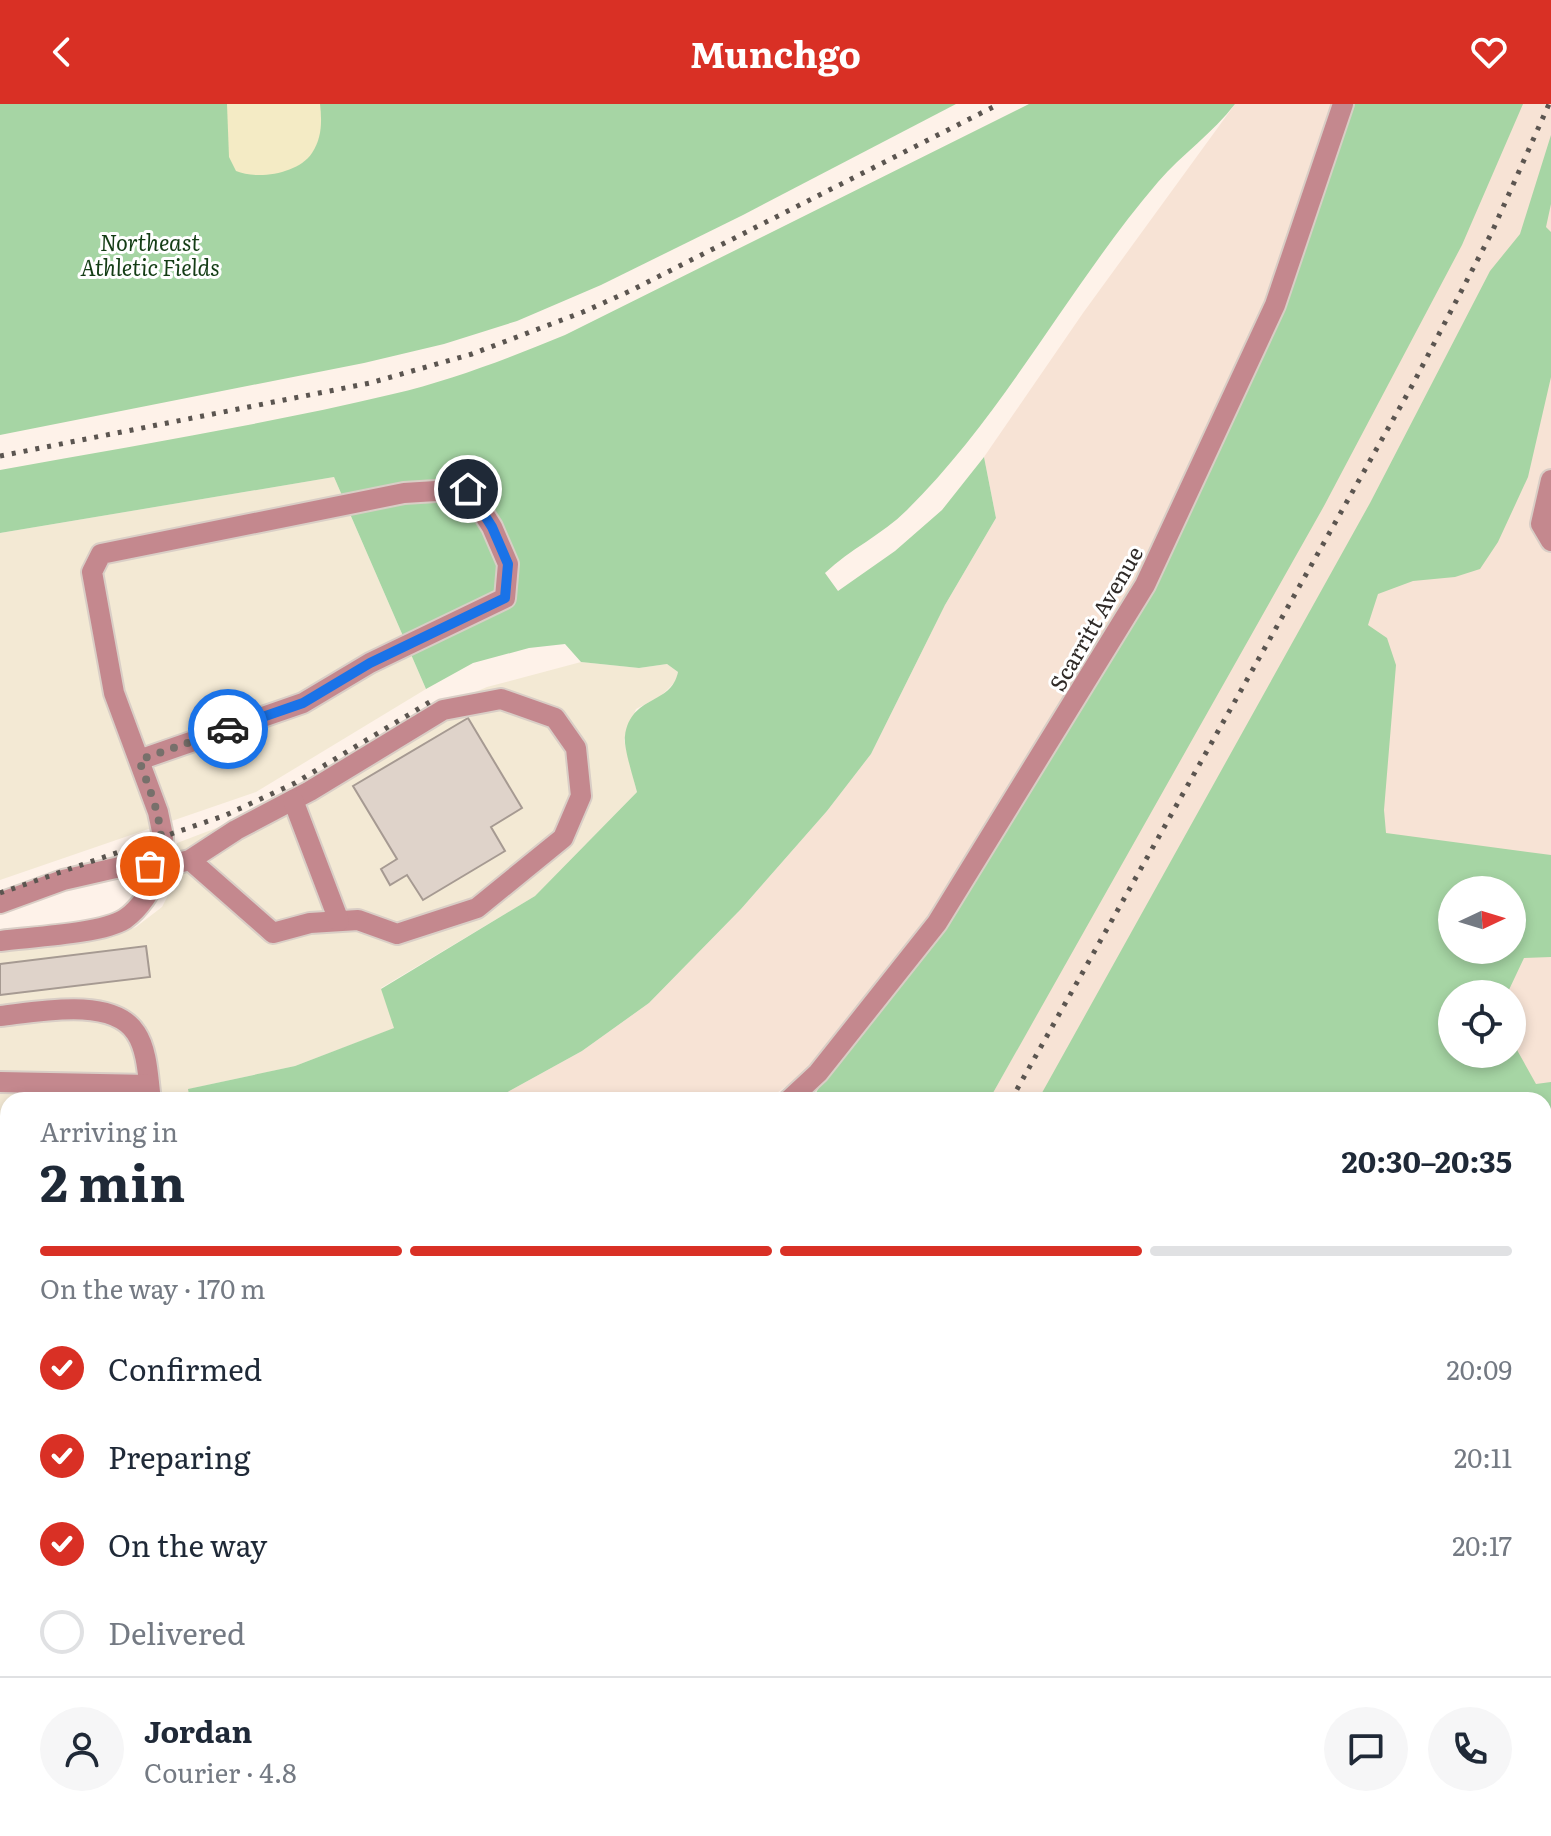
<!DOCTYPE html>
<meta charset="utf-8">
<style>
:root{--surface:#fff;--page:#f6f6f7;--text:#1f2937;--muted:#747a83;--line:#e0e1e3;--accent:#d93025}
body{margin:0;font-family:Literata,serif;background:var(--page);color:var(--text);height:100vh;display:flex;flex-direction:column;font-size:30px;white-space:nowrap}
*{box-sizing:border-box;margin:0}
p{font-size:26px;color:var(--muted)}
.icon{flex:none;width:44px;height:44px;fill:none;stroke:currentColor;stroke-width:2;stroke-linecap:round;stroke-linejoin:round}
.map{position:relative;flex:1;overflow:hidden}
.details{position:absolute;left:0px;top:988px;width:1552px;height:744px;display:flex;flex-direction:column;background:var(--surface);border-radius:24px 24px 0 0;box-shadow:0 4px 12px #0003}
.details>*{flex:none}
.needle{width:52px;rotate:86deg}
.fabs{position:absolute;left:1438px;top:772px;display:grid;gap:16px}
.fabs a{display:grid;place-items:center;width:88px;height:88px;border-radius:50%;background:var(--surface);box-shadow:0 4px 12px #0003;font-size:40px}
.pin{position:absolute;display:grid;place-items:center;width:68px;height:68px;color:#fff;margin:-34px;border:4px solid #fff;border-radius:50%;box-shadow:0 2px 8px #0007}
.courier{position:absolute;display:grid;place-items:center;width:80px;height:80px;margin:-40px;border:6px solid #1a73e8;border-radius:50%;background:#fff;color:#222;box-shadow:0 2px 10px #0007}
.headline em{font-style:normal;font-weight:700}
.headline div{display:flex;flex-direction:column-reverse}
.headline{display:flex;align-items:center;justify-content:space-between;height:136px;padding:0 40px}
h1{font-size:52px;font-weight:700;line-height:60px}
.bar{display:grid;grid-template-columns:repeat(4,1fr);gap:12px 8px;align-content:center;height:96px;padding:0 40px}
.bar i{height:10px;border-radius:6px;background:var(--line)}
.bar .current{background:var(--accent)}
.bar p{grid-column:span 4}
.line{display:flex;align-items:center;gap:20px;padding:0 40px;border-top:2px solid var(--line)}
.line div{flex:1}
.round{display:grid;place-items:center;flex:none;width:84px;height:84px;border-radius:42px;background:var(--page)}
ol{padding:0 40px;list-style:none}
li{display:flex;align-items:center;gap:24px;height:88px}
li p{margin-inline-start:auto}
li .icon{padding:8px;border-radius:50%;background:var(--accent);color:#fff;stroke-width:4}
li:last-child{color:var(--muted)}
li i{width:44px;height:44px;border:4px solid var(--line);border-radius:50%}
header{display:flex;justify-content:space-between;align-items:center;height:104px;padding:0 40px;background:var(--accent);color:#fff;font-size:36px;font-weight:700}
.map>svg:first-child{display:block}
.built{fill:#f7e3d5;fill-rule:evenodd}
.industrial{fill:#f3e9d4}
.green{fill:#a6d5a4;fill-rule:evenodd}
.sand{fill:#f4ebc5}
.water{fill:#80f2f7}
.building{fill:#dfd3ca;stroke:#a69a92;stroke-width:2}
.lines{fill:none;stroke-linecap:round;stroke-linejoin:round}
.minor-casing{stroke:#d9cec6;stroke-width:24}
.minor{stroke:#c4888e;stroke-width:20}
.rail{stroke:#5b5550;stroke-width:5;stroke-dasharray:4 8;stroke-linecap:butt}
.done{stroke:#77706b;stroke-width:8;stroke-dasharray:0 14.4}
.route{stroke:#1a73e8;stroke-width:10}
.labels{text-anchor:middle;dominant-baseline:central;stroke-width:6;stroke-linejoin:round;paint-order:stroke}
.park-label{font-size:22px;font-style:italic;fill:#143d15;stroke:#fff}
.street-label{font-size:22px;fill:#2f2a27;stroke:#fff}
</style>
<header><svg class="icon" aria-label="back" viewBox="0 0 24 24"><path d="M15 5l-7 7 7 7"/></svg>Munchgo<svg class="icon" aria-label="heart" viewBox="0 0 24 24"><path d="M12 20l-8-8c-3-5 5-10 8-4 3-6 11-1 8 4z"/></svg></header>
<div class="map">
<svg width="1551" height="1732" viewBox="0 0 1551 1732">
<rect width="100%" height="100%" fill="#fef2e9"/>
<g class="built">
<polygon points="1235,0 1340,0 1256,249 1087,577 851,936 767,996 493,996 582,947 649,899 741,805 827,707 871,650 945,501 996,414 984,353 1083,209"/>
<path d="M1522,0H1551V1600L1544,1602V996H989L1086,822ZM1452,786H1512V846H1452ZM1452,890H1512V950H1452Z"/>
<polygon points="0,1087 8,1087 8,1333 0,1336"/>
</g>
<g class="industrial">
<polygon points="334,373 426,585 256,688 0,776 0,429"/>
<polygon points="581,558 639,564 667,560 678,568 676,577 661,592 636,605 624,636 637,688 535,792 381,884 395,924 295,962 189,985 190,996 8,996 8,1087 0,1087 0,848 108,834 136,823 162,803 176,776 177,739 269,704 438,604 487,583"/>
</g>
<g class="green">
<polygon points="0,0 956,0 743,111 601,181 517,217 444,240 364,259 0,331"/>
<path d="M1029,0H1235C1213,29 1182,50 1158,78C1069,182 1005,309 907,406C882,431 850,445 825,469L838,487L895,447L942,406L984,353L996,414L945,501L871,650L827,707L741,805L649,899L582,947L493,996H190L188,985L295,962L394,924L381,885L535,792L637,688C634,676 623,642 625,632C631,590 671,602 678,568L667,560L639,564L581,558L565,540L529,544L473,559L426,585L334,373L0,429V366C131,342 263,321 393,290C452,276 509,254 565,231Z"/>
<polygon points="1340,0 1523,0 1462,141 1324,402 989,996 811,996 1087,577 1256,249"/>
<path d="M1551,31V100L1546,123L1551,128V273L1528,373L1498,438L1480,465L1455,473L1413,477L1378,490L1368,521L1387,534L1396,561L1384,706L1386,729L1551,751V853L1524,854L1507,890H1452V950H1512V937L1536,980L1551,978V1159L1544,1168V996H1038L1370,399L1490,167L1520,130ZM1452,786H1512V846H1452Z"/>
<polygon points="1551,1227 1551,1455 1544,1461 1544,1234"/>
<polygon points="0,1444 8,1445 8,1516 0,1514"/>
<polygon points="1551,1600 1551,1654 1544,1653 1544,1602"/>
<polygon points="184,1724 253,1724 238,1732 174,1732 177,1727"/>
</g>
<path class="sand" d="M227,0H320C322,17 322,34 312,49C298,70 257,76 236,67L229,53Z"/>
<polygon class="water" points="0,1686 8,1691 8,1724 56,1724 65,1732 0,1732"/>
<g class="building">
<polygon points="468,614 522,704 491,723 505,747 423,796 407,771 390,781 381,765 397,755 353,682"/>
<polygon points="146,842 150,873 0,891 0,860"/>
</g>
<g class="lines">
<g class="minor-casing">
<g id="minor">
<polyline points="1551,376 1541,420 1551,437"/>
<polyline points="139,656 303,599 370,559 505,494 508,460 492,423 468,385 404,389 101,450 92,468 114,589 158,708 163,732 161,763 190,756 236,726 310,687 443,606 501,595 555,614 576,644 581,692 563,734 477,804 397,830 358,816 310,819 273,829 190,756"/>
<polyline points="293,696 339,817"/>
<path d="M0,799L63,776L133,760L161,763C154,781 142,803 125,815C102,830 30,833 0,837"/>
<path d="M0,912C36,908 113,892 136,929C148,947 148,976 151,996"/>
<polyline points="0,978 149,981"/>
<polyline points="789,996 818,969 937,819 1145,481 1275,201 1343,0"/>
<polyline points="0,1041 8,1041"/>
<polyline points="1391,1724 1448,1732"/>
<polyline points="738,1732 739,1724"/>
<polyline points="881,1732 882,1724"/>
<polyline points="991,1732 992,1724"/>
<polyline points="1359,1732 1360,1724"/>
</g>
</g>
<use href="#minor" class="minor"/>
<g class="rail">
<polyline points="0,352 370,279 472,250 583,208 630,187 999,0"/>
<polyline points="0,789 226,711 295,679 433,596"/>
<polyline points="1011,996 1413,280 1492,128 1549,0"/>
<polyline points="1544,1187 1551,1179"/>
<polyline points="1544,1216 1551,1208"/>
<polyline points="0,1401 8,1402"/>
<polyline points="0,1414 8,1415"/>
<polyline points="1544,1670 1551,1672"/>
<polyline points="1544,1719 1551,1724"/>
<polyline points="276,1732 293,1724"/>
<polyline points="615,1732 619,1724"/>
</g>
</g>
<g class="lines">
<path class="done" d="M150,762L161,763C164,717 154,698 139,656L228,625"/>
<polyline class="route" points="228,625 303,599 370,559 505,494 508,460 492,423 468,385"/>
</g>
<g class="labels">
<g class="park-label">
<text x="150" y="137">Northeast<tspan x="150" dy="25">Athletic Fields</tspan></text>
</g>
<g class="street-label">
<text transform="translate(1095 514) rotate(-60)">Scarritt Avenue</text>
</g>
</g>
</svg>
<div class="fabs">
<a><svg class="needle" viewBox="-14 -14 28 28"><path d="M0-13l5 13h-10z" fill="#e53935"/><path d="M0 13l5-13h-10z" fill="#747a83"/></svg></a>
<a><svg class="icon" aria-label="locate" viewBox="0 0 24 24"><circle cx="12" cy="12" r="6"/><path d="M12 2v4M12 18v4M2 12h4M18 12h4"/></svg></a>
</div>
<div class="pin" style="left:150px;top:762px;background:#ea580c"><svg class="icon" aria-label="bag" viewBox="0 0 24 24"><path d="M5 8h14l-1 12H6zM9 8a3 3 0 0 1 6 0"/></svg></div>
<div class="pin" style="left:468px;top:385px;background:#1f2937"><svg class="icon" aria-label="home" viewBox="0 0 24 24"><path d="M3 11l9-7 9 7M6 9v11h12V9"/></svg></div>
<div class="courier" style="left:228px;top:625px"><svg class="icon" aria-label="car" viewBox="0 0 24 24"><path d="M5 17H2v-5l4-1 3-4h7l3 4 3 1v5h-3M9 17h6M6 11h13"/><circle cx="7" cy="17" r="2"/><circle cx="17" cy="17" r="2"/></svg></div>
<section class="details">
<div class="headline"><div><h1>2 min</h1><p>Arriving in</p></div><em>20:30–20:35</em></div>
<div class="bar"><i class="current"></i><i class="current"></i><i class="current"></i><i></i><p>On the way · 170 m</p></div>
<ol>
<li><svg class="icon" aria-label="check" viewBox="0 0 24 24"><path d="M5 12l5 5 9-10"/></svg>Confirmed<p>20:09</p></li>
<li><svg class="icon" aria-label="check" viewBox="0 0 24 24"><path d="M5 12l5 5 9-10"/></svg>Preparing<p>20:11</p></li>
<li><svg class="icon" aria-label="check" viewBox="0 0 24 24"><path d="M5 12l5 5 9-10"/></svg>On the way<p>20:17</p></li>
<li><i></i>Delivered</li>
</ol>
<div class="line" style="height:144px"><a class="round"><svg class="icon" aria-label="person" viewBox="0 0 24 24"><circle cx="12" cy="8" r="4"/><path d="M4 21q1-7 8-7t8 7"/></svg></a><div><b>Jordan</b><p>Courier · 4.8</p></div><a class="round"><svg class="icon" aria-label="chat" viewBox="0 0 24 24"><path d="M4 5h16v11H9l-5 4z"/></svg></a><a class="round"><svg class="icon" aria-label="phone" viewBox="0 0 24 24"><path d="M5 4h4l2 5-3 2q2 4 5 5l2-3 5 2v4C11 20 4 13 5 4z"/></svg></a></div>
</section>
</div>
